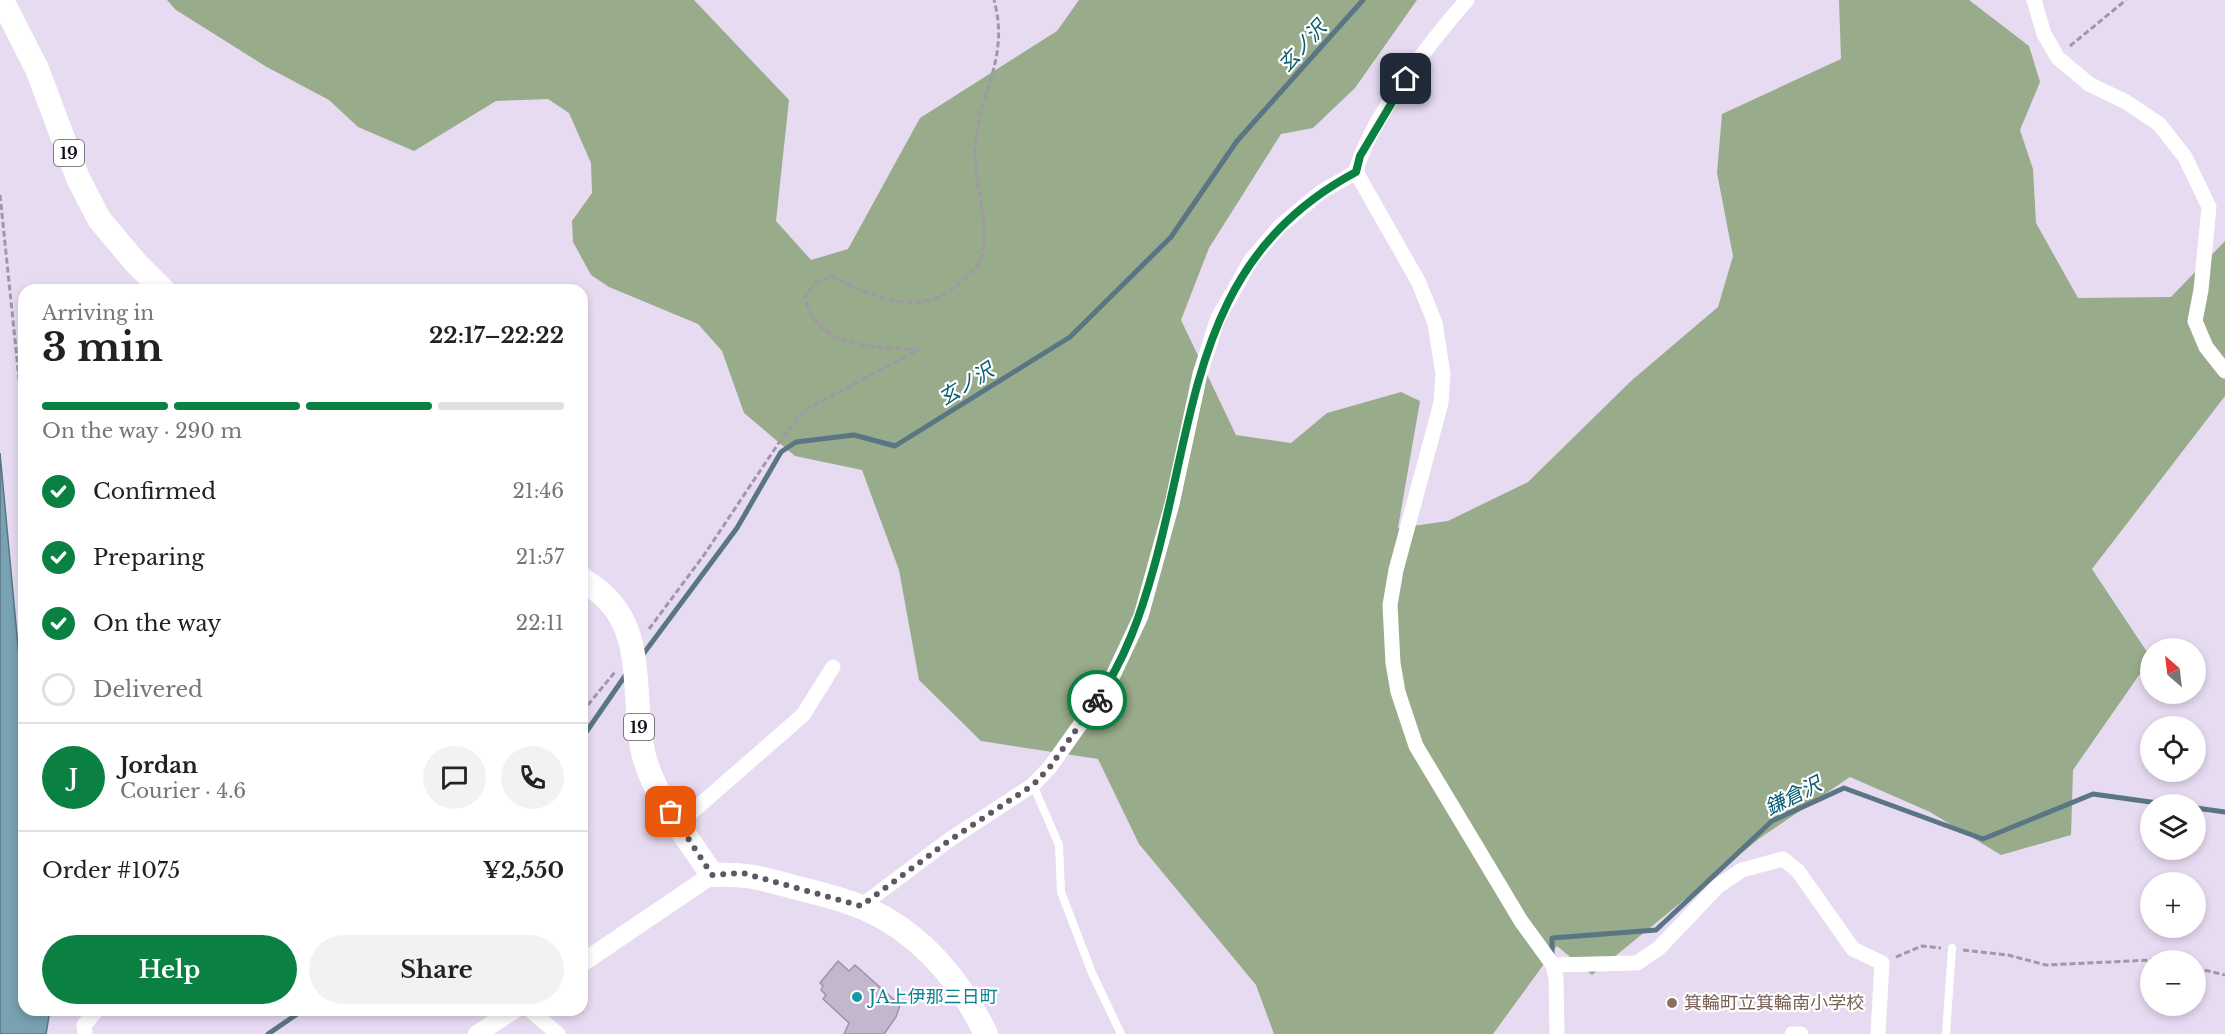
<!DOCTYPE html>
<meta charset="utf-8">
<style>
:root{--surface:#fff;--page:#f2f2f2;--text:#222;--muted:#767676;--line:#e0e0e0;--accent:#0b8043}
body{margin:0;font-family:"Libre Baskerville","Noto Sans JP",serif;background:var(--page);color:var(--text);height:100vh;display:flex;flex-direction:column;font-size:22px;white-space:nowrap}
*{box-sizing:border-box;margin:0}
p{font-size:20px;color:var(--muted)}
.icon{flex:none;width:33px;height:33px;fill:none;stroke:currentColor;stroke-width:2;stroke-linecap:round;stroke-linejoin:round}
.map{position:relative;flex:1;overflow:hidden}
.sheet{position:absolute;left:18px;top:284px;width:570px;height:732px;display:flex;flex-direction:column;background:var(--surface);border-radius:18px;box-shadow:0 3px 9px #0003}
.sheet>*{flex:none}
.needle{width:39px;rotate:332deg}
.tools{position:absolute;left:2140px;top:638px;display:grid;gap:12px}
.tools a{display:grid;place-items:center;width:66px;height:66px;border-radius:50%;background:var(--surface);box-shadow:0 3px 9px #0003;font-size:30px}
.pin{position:absolute;display:grid;place-items:center;width:51px;height:51px;color:#fff;margin:-26px;border-radius:12px;box-shadow:0 3px 9px #0006}
.courier{position:absolute;display:grid;place-items:center;width:60px;height:60px;margin:-30px;border:4px solid #0b8043;border-radius:50%;background:#fff;color:#222;box-shadow:0 2px 8px #0007}
.overview em{font-style:normal;font-weight:700}
.overview div{display:flex;flex-direction:column-reverse}
.overview{display:flex;align-items:center;justify-content:space-between;height:102px;padding:0 24px}
h1{font-size:39px;font-weight:700;line-height:45px}
.bar{display:grid;grid-template-columns:repeat(4,1fr);gap:9px 6px;align-content:center;height:72px;padding:0 24px}
.bar i{height:8px;border-radius:4px;background:var(--line)}
.bar .current{background:var(--accent)}
.bar p{grid-column:span 4}
.line{display:flex;align-items:center;gap:15px;padding:0 24px;border-top:2px solid var(--line)}
.line div{flex:1}
.round{display:grid;place-items:center;flex:none;width:63px;height:63px;border-radius:32px;background:var(--page)}
ol{padding:0 24px;list-style:none}
li{display:flex;align-items:center;gap:18px;height:66px}
li p{margin-inline-start:auto}
li .icon{padding:6px;border-radius:50%;background:var(--accent);color:#fff;stroke-width:4}
li:last-child{color:var(--muted)}
li i{width:33px;height:33px;border:3px solid var(--line);border-radius:50%}
.primary-button{display:flex;gap:12px;margin-top:auto;padding:12px 24px}
.primary-button a{flex:1;height:69px;border-radius:36px;background:var(--accent);color:#fff;font-size:24px;font-weight:700;line-height:69px;text-align:center}
.primary-button a+a{background:var(--page);color:var(--text)}
.map>svg:first-child{display:block}
.forest{fill:#98ab8a}
.water{fill:#78a1b2;stroke:#5a7684;stroke-width:1.5}
.lines{fill:none;stroke-linecap:round;stroke-linejoin:round}
.stream{stroke:#5a7684;stroke-width:5}
.building{fill:#c2b7cd;stroke:#9d93a8;stroke-width:1.5}
.path{stroke:#a097a9;stroke-width:3;stroke-dasharray:6 3;stroke-linecap:butt}
.service{stroke:#fff;stroke-width:8}
.minor{stroke:#fff;stroke-width:15}
.tertiary{stroke:#fff;stroke-width:18}
.primary{stroke:#fff;stroke-width:24}
.done{stroke:#5e5865;stroke-width:6;stroke-dasharray:0 10.8}
.route{stroke:#0b8043;stroke-width:8}
.culture-dot{fill:#0f9aa8;stroke:#fff;stroke-width:2}
.education-dot{fill:#8d6e63;stroke:#fff;stroke-width:2}
.labels{text-anchor:middle;dominant-baseline:central;stroke-width:4.5;stroke-linejoin:round;paint-order:stroke}
.shield{fill:#fff;stroke:#5b585e;stroke-width:1.5}
.shield-label{font-size:16px;font-weight:bold;fill:#151119}
.culture-label{font-size:18px;fill:#0d838f;stroke:#fff;text-anchor:start}
.education-label{font-size:18px;fill:#785e54;stroke:#fff;text-anchor:start}
.water-label{font-size:20px;font-style:italic;fill:#085b74;stroke:#fff}
</style>
<div class="map">
<svg width="2225" height="1034" viewBox="0 0 2225 1034">
<rect width="100%" height="100%" fill="#e7dbf2"/>
<polygon class="forest" points="167,0 694,0 789,100 776,221 811,260 848,249 920,118 1057,31 1079,0 1417,0 1355,88 1313,128 1281,134 1209,248 1181,320 1236,435 1291,443 1327,413 1401,392 1420,401 1398,528 1448,521 1528,482 1631,381 1718,307 1733,256 1717,173 1722,114 1841,59 1839,0 1969,0 2029,46 2040,82 2020,130 2033,169 2036,223 2078,298 2171,297 2225,241 2225,396 2092,569 2151,658 2073,770 2071,835 2001,855 1930,812 1850,777 1760,838 1592,975 1557,946 1493,1034 1274,1034 1256,985 1139,844 1098,759 981,741 919,680 899,570 862,470 795,456 744,413 722,351 698,324 609,287 591,275 573,242 572,221 592,193 591,163 569,113 548,99 496,101 414,151 358,127 329,100 265,66 176,10"/>
<polygon class="water" points="0,453 24,711 24,1010 50,1010 46,1034 0,1034"/>
<g class="lines">
<g class="stream">
<polyline points="641,657 737,528 781,452 796,442 854,435 895,446 1070,337 1171,237 1237,141 1363,0"/>
<polyline points="582,738 627,673"/>
<polyline points="2196,808 2225,812"/>
<polyline points="1552,955 1552,938 1656,930 1772,821 1844,788 1983,839 2093,794 2165,804"/>
<polyline points="268,1034 303,1010"/>
</g>
</g>
<polygon class="building" points="838,961 849,971 855,965 900,1005 896,1017 884,1034 844,1034 849,1023 823,999 826,995 821,990 823,986 820,983"/>
<g class="lines">
<g class="path">
<polyline points="2070,46 2126,0"/>
<polyline points="0,195 24,427"/>
<path d="M649,629L704,555L782,438L805,410L918,350C874,346 816,350 805,297L815,283L831,276C875,297 920,321 962,281C971,272 981,265 983,252C989,215 971,177 976,138C983,87 1009,55 994,0"/>
<polyline points="582,712 615,672"/>
<polyline points="1963,950 2008,955 2046,965 2151,960"/>
<polyline points="1896,957 1922,946 1941,948"/>
<polyline points="2196,968 2225,975"/>
</g>
<g class="service">
<polyline points="1033,785 1059,845 1061,892 1092,973 1121,1034"/>
<polyline points="1946,1034 1952,948"/>
</g>
<g class="minor">
<path d="M1467,0C1433,38 1367,123 1356,172L1418,281L1435,323L1443,374L1441,403L1396,570L1390,605L1393,663L1398,692L1416,746L1521,921L1553,965L1556,978L1557,1034"/>
<polyline points="2034,0 2044,34 2058,58 2089,84 2126,102 2159,124 2185,157 2209,207 2201,290 2195,321 2206,347 2225,371"/>
<polyline points="678,824 803,715 833,667"/>
<polyline points="861,906 949,840 1033,785 1050,767 1109,684 1141,616 1172,504 1200,374 1218,318 1251,260 1279,227 1321,192 1356,172"/>
<polyline points="1553,965 1637,963 1659,948 1718,886 1742,870 1783,859 1798,871 1853,949 1882,963 1878,1034"/>
<polyline points="530,1010 558,1034"/>
<polyline points="85,1034 84,1025 97,1010"/>
<polyline points="1792,1034 1801,1034"/>
</g>
<g class="tertiary">
<polyline points="582,963 712,875"/>
<polyline points="477,1034 514,1010"/>
</g>
<g class="primary">
<polyline points="2,0 37,69 78,178 99,219 135,262 163,290"/>
<path d="M582,579C590,585 600,591 607,599C647,638 631,707 644,756C656,800 688,838 712,875C747,873 764,879 797,888C826,895 858,903 884,918C930,944 964,988 986,1034"/>
</g>
</g>
<g class="lines">
<polyline class="done" points="671,812 712,875 743,873 861,906 950,840 1033,785 1050,767 1097,700"/>
<path class="route" d="M1097,700C1125,660 1141,614 1154,567C1198,409 1194,259 1356,172L1360,156L1406,79"/>
</g>
<circle class="culture-dot" cx="857" cy="997" r="6"/>
<circle class="education-dot" cx="1672" cy="1003" r="6"/>
<g class="labels">
<g class="shield">
<rect x="54" y="140" width="30" height="26" rx="4.5"/>
<rect x="624" y="714" width="30" height="26" rx="4.5"/>
</g>
<g class="shield-label">
<text x="69" y="153">19</text>
<text x="639" y="727">19</text>
</g>
<g class="culture-label">
<text x="869" y="997">JA上伊那三日町</text>
</g>
<g class="education-label">
<text x="1684" y="1003">箕輪町立箕輪南小学校</text>
</g>
<g class="water-label">
<text transform="translate(1302 46) rotate(-48)">玄ノ沢</text>
<text transform="translate(966 384) rotate(-32)">玄ノ沢</text>
<text transform="translate(1793 796) rotate(-27)">鎌倉沢</text>
</g>
</g>
</svg>
<div class="tools">
<a><svg class="needle" viewBox="-14 -14 28 28"><path d="M0-13l5 13h-10z" fill="#e53935"/><path d="M0 13l5-13h-10z" fill="#767676"/></svg></a>
<a><svg class="icon" aria-label="locate" viewBox="0 0 24 24"><circle cx="12" cy="12" r="6"/><path d="M12 2v4M12 18v4M2 12h4M18 12h4"/></svg></a>
<a><svg class="icon" aria-label="layers" viewBox="0 0 24 24"><path d="M12 4l9 5-9 5-9-5zM3 14l9 5 9-5"/></svg></a>
<a>+</a>
<a>−</a>
</div>
<div class="pin" style="left:671px;top:812px;background:#ea580c"><svg class="icon" aria-label="bag" viewBox="0 0 24 24"><path d="M5 8h14l-1 12H6zM9 8a3 3 0 0 1 6 0"/></svg></div>
<div class="pin" style="left:1406px;top:79px;background:#1f2937"><svg class="icon" aria-label="home" viewBox="0 0 24 24"><path d="M3 11l9-7 9 7M6 9v11h12V9"/></svg></div>
<div class="courier" style="left:1097px;top:700px"><svg class="icon" aria-label="bike" viewBox="0 0 24 24"><circle cx="6" cy="16" r="4"/><circle cx="18" cy="16" r="4"/><path d="M6 16l4-8h5l3 8M10 8l3 8H6M13 5h3"/></svg></div>
<section class="sheet">
<div class="overview"><div><h1>3 min</h1><p>Arriving in</p></div><em>22:17–22:22</em></div>
<div class="bar"><i class="current"></i><i class="current"></i><i class="current"></i><i></i><p>On the way · 290 m</p></div>
<ol>
<li><svg class="icon" aria-label="check" viewBox="0 0 24 24"><path d="M5 12l5 5 9-10"/></svg>Confirmed<p>21:46</p></li>
<li><svg class="icon" aria-label="check" viewBox="0 0 24 24"><path d="M5 12l5 5 9-10"/></svg>Preparing<p>21:57</p></li>
<li><svg class="icon" aria-label="check" viewBox="0 0 24 24"><path d="M5 12l5 5 9-10"/></svg>On the way<p>22:11</p></li>
<li><i></i>Delivered</li>
</ol>
<div class="line" style="height:108px"><b class="round" style="background:var(--accent);color:#fff">J</b><div><b>Jordan</b><p>Courier · 4.6</p></div><a class="round"><svg class="icon" aria-label="chat" viewBox="0 0 24 24"><path d="M4 5h16v11H9l-5 4z"/></svg></a><a class="round"><svg class="icon" aria-label="phone" viewBox="0 0 24 24"><path d="M5 4h4l2 5-3 2q2 4 5 5l2-3 5 2v4C11 20 4 13 5 4z"/></svg></a></div>
<div class="line" style="height:78px"><div>Order #1075</div><b>¥2,550</b></div>
<div class="primary-button"><a>Help</a><a>Share</a></div>
</section>
</div>
